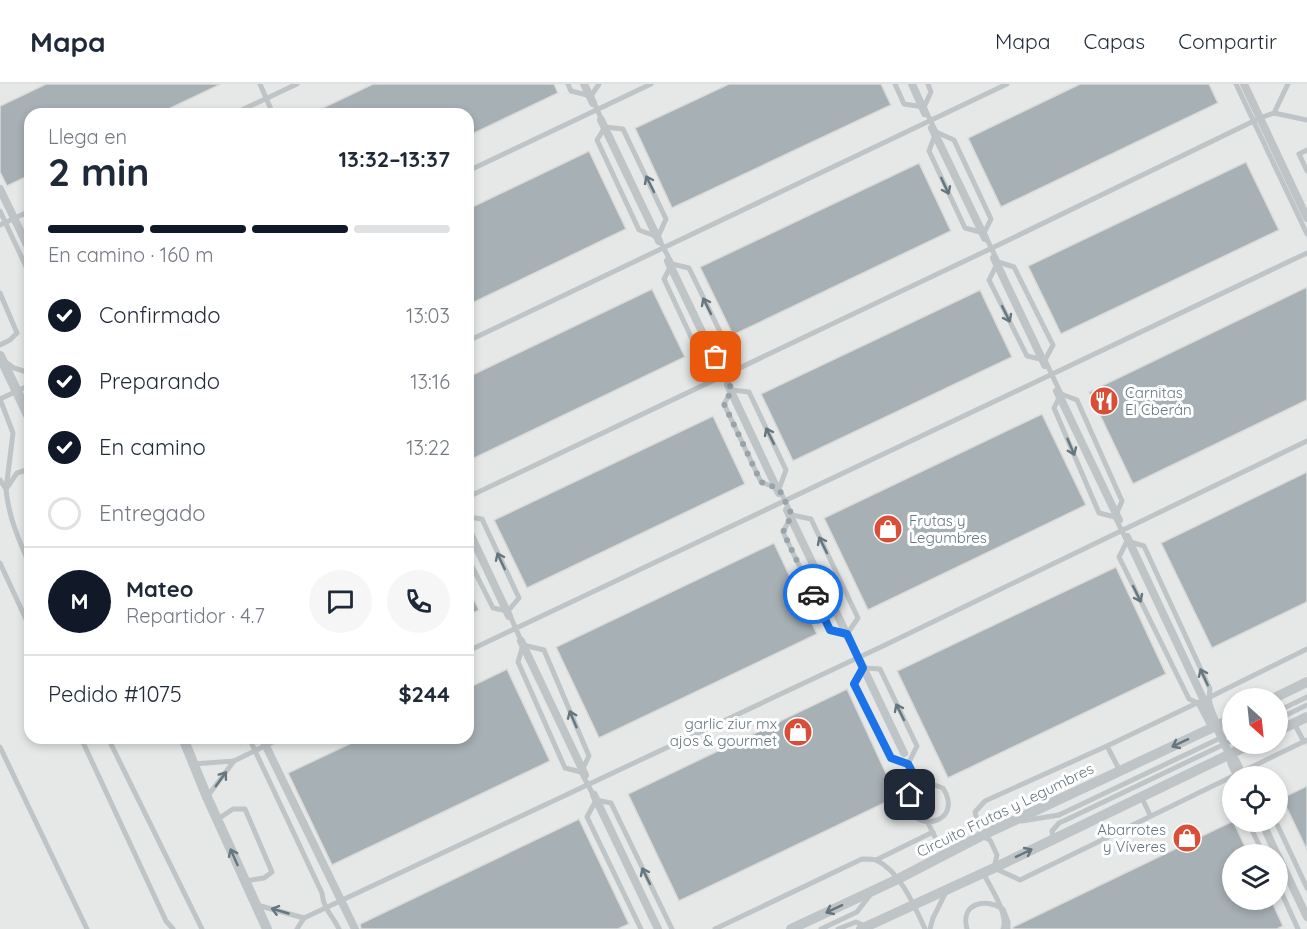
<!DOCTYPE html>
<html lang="es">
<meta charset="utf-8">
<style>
:root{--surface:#fff;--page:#f6f6f7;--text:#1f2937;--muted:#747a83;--line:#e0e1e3;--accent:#111827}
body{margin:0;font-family:Quicksand,sans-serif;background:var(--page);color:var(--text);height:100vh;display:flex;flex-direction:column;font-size:22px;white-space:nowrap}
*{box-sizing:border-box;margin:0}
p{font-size:20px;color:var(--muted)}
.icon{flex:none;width:33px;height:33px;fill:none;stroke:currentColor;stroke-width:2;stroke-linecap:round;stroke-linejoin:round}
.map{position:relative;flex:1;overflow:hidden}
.details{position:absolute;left:24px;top:24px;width:450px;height:636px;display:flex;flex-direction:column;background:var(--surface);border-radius:18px;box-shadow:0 3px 9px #0003}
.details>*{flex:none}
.needle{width:39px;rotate:153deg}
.fabs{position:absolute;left:1222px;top:604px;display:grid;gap:12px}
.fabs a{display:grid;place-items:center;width:66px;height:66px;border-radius:50%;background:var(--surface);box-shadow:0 3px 9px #0003;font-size:30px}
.pin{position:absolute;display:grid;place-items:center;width:51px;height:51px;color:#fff;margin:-26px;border-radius:12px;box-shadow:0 3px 9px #0006}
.courier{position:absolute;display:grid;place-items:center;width:60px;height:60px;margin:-30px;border:4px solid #1a73e8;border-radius:50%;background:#fff;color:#222;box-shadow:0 2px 8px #0007}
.head em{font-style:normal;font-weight:800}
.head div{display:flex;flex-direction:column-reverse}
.head{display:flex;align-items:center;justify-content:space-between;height:102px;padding:0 24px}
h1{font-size:39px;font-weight:800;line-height:45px}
.bar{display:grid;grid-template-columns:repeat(4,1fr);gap:9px 6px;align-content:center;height:72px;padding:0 24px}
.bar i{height:8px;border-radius:4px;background:var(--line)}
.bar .selected{background:var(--accent)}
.bar p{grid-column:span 4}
.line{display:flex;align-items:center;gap:15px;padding:0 24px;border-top:2px solid var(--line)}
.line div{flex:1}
.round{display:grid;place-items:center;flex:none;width:63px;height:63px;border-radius:32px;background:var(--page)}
ol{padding:0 24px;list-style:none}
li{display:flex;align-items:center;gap:18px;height:66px}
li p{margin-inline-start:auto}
li .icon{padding:6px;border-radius:50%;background:var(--accent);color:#fff;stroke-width:4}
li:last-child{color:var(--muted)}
li i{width:33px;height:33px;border:3px solid var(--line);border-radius:50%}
header{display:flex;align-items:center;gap:36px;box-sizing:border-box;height:84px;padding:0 30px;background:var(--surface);border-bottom:2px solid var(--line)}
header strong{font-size:28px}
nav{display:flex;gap:33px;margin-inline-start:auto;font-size:21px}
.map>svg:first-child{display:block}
.built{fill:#e6e8e7;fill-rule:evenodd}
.building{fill:#a7b0b5;stroke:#dadad8;stroke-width:1.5}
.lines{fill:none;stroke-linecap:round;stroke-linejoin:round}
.service{stroke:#bfc4c7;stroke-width:5}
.pedestrian{stroke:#bfc4c7;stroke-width:8}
.minor{stroke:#bfc4c7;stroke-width:10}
.service-bridge{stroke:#bfc4c7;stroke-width:5}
.oneway{stroke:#65767f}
.done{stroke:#98a4a9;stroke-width:6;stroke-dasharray:0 10.8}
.route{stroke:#1a73e8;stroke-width:8}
.labels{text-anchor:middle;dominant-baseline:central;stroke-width:6;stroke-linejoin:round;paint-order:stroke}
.poi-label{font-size:15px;fill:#65767f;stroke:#fff;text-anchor:start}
.street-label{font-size:15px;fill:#65767f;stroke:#fff}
</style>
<header>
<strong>Mapa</strong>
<nav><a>Mapa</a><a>Capas</a><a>Compartir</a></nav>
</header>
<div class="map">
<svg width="1307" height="845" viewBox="0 0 1307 845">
<rect width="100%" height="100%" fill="#f8f8f6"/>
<path class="built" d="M0,0H1307V845H0ZM30,30H468V654H30ZM1233,615H1278V660H1233ZM1233,693H1278V738H1233ZM1233,771H1278V816H1233Z"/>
<g class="building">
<polygon points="46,0 221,0 158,30 30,30 30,91 7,102 0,88 0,22"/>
<polygon points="373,0 554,0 558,9 468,52 468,30 310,30"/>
<polygon points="729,0 881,0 891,21 672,124 635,44"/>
<polygon points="1080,0 1209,0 1218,19 1001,123 968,54"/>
<polygon points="589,67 626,145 468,221 468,125"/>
<polygon points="1246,78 1279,146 1061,250 1028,182"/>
<polygon points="919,79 951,147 733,251 700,183"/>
<polygon points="1307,203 1307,316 1133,400 1089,308"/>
<polygon points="652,205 685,273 468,377 468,293"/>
<polygon points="980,206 1012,273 793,377 761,310"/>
<polygon points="1042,330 1086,421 868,526 824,434"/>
<polygon points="713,332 745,400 527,504 494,436"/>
<polygon points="1307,388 1307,518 1212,564 1161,459"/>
<polygon points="774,459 817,550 599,654 556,563"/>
<polygon points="1116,483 1166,590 948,694 897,587"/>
<polygon points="468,504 479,526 468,532"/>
<polygon points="507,585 550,677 332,781 288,689 362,654 468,654 468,604"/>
<polygon points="847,605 897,713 679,817 628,710"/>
<polygon points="1307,702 1307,766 1282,714"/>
<polygon points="579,735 629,840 618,845 361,845 360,840"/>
<polygon points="1233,737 1249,771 1233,771 1233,816 1271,816 1283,842 1277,845 1013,845 1013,843"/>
</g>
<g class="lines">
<g class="service">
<polyline points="591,12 599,0"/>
<polyline points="924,23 931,8 928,0"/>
<polyline points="1274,29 1288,0"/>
<polyline points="233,30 297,0"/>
<polyline points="605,43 623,45 666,135 658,153"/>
<polyline points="936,48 954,56 991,135 984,149"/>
<polyline points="1307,66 1299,70 1307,87"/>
<polyline points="468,87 651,0"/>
<polyline points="0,141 30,127"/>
<polyline points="998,178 1014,183 1053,261 1045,276"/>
<polyline points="672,180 689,184 726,260 716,273"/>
<polyline points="0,209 17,249 10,256 0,261"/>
<polyline points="468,257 1007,0"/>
<polyline points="7,279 14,284 30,289"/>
<polyline points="732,306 749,308 786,386 779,405"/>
<polyline points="0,315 13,349 6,405 0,396"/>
<path d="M30,385L17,389L6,405C8,431 19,457 30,481"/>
<polyline points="468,413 990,165 1260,34 1274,29 1307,36"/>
<polyline points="792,431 811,435 858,534 847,550"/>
<polyline points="468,433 482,435 519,514 508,527"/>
<polyline points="0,479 30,544"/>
<path d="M468,567C749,436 1027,301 1307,169"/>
<polyline points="864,584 880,585 917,662 908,680 915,693"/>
<polyline points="1208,614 1307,565"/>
<polyline points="1199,618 1107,662 985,717 975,728 981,752 990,756 997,771 994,784 1020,796 1307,656"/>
<polyline points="1278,627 1307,613"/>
<polyline points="1278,635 1307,621"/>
<polyline points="1294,639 1304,658"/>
<polyline points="81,654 166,837 173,845"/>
<polyline points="108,654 202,845"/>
<polyline points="1107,662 1120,687"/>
<polyline points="0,663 87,845"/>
<polyline points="193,680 234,677 281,654"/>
<polyline points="926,698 917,705 916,715 944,771"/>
<polyline points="207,713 234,677"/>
<polyline points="1142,714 1150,731"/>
<polyline points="596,716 587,733 641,845"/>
<polyline points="218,735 233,725 245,725 272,788 264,794 245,797"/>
<polyline points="1022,737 1059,731"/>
<polyline points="1248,738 1264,771"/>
<polyline points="1276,738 1307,804"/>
<polyline points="1053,755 1052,747 1059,739 1070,734"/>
<polyline points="876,776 933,748"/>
<path d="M983,789C990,802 1009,831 1003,845"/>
<polyline points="1278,801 1298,845"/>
<polyline points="257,821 304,834"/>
<polyline points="297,845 304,834 883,562 1307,357"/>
<path d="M715,845L862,775C866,775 873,775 876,776C900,787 915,823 925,845"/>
<polyline points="821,845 857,828 870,811"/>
<polyline points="838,845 856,838 865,842"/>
<polyline points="930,845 933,834 946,808"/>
</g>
<g class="pedestrian">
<polyline points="584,0 593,19"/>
<polyline points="912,0 925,29"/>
<polyline points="1244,0 1307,134"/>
<polyline points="601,36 659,157"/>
<polyline points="932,44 985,154"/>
<polyline points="0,105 30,167"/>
<polyline points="994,174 1045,281"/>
<polyline points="668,177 717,279"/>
<polyline points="728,301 779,409"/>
<polyline points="1057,307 1119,436"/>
<polyline points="787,426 849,555"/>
<polyline points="468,445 509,532"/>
<polyline points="1127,453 1240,693"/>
<polyline points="521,557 585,691"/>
<polyline points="860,577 904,669"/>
<polyline points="262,654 355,845"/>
<polyline points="594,711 658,845"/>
<polyline points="1262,738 1277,771"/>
<polyline points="1278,772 1307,833"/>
</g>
<g class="minor">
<polyline points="0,272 30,335"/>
<polyline points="1272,615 1307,598"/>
<polyline points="1278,647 1307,633"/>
<polyline points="183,654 207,713 267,845"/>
<polyline points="791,845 898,795 981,752 1233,634"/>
<polyline points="861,845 994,784 1251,660"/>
</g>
<g class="service-bridge">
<polyline points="260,0 273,30"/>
<polyline points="568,0 571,7 591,12 605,43 597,56 639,146 658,153 672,180 664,195 699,270 716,273 732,306 724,320 761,398 779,405 792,431 783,448 830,546 847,550 863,584 854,600 891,673 908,680"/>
<polyline points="895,0 904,20 924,23 936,48 929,67 965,144 984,149 998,178 989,196 1027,272 1045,276 1061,310 1077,316 1122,417 1115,433"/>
<polyline points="1236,0 1307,150"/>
<polyline points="0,127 30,191"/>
<polyline points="1061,310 1054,324 1099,429 1115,433"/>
<polyline points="0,315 30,301"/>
<path d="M1115,433L1127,457L1144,462L1210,605C1206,622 1217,630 1219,648"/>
<polyline points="1127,457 1119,473 1189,615 1198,619 1209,640 1219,648"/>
<polyline points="468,474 493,524 508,527 523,561 518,578 565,684 581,688 596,716 611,719 672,845"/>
<polyline points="523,561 544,566 589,672 581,688"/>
<path d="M249,654L322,809C324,827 332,830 339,845"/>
<polyline points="1227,664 1237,676 1245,693"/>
<polyline points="1227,666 1230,680 1236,693"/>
<path d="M915,693C912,702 908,712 909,721C913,750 965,739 943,704L926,698"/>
<polyline points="1059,731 1233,648"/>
<polyline points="1070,734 1233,656"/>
<path d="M967,845C960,820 984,813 1003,825L1008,838V845"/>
</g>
</g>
<defs><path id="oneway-shaft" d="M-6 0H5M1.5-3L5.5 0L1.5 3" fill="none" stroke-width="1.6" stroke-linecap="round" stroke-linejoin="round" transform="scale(1.5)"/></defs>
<g class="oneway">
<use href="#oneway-shaft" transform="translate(650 100) rotate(-116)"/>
<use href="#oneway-shaft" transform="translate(945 102) rotate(65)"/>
<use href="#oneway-shaft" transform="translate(707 222) rotate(-116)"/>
<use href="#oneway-shaft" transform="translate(1006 230) rotate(64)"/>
<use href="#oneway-shaft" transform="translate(770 352) rotate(-116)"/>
<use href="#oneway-shaft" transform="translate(1071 363) rotate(67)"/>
<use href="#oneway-shaft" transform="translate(823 461) rotate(-116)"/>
<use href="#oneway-shaft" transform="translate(501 477) rotate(-115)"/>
<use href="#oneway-shaft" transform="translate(1137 510) rotate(64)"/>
<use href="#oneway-shaft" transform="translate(1204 593) rotate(-115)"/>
<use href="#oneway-shaft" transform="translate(900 628) rotate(-116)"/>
<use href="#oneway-shaft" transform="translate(573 635) rotate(-113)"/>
<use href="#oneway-shaft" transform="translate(1180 659) rotate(155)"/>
<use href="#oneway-shaft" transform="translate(221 695) rotate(-54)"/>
<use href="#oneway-shaft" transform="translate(1024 769) rotate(-26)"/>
<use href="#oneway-shaft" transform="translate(234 773) rotate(-114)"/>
<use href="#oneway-shaft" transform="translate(646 792) rotate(-116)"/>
<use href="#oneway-shaft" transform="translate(834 825) rotate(155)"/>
<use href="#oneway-shaft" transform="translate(280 827) rotate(-164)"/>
</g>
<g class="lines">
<polyline class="done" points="716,273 732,306 724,320 761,398 779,405 792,431 783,448 813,510"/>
<polyline class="route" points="813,510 830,546 847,550 863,584 854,600 891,674 908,680 915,693 910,711"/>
</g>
<defs>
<g id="restaurant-disc" transform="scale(1.5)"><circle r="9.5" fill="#d94e36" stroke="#fff"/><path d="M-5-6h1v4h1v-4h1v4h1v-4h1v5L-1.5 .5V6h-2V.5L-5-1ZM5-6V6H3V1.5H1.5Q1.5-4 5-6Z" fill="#fff"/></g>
<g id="shop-disc" transform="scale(1.5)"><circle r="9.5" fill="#d94e36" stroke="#fff"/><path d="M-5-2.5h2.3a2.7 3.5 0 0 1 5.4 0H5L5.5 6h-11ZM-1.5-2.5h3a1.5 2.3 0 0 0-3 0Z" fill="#fff"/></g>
</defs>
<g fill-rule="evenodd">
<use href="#restaurant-disc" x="1104" y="317"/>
<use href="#shop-disc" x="888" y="445"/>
<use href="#shop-disc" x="798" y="648"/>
<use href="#shop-disc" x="1187" y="754"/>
</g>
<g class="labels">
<g class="poi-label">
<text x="1125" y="308">Carnitas<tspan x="1125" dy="17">El Cberán</tspan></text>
<text x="909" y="436">Frutas y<tspan x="909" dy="17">Legumbres</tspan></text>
<text x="777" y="639" text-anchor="end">garlic ziur mx<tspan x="777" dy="17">ajos &amp; gourmet</tspan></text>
<text x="1166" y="745" text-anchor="end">Abarrotes<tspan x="1166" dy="17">y Víveres</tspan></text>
</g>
<g class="street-label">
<text transform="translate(1005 726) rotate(-26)">Circuito Frutas y Legumbres</text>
</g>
</g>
</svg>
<div class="fabs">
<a><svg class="needle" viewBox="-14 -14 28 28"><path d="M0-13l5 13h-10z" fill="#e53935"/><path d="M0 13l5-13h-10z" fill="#747a83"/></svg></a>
<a><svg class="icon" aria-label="locate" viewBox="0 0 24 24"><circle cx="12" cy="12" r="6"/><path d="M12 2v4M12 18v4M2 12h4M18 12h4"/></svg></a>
<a><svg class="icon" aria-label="layers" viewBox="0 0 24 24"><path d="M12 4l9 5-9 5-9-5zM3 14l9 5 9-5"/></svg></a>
</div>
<div class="pin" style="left:716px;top:273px;background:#ea580c"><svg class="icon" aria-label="bag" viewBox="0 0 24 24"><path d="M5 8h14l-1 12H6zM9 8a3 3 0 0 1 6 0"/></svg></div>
<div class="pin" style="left:910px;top:711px;background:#1f2937"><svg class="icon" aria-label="home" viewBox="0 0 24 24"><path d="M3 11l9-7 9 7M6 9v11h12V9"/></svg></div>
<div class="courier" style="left:813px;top:510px"><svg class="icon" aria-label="car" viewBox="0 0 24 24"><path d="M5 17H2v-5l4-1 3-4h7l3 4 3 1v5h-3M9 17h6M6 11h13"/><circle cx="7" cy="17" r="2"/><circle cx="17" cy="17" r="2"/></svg></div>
<section class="details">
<div class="head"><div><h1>2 min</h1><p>Llega en</p></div><em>13:32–13:37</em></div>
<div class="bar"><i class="selected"></i><i class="selected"></i><i class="selected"></i><i></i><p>En camino · 160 m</p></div>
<ol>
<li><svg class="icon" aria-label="check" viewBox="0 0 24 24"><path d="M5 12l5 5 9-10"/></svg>Confirmado<p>13:03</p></li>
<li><svg class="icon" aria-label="check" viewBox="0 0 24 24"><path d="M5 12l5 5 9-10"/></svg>Preparando<p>13:16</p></li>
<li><svg class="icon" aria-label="check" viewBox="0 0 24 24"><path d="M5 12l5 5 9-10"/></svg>En camino<p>13:22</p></li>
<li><i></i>Entregado</li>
</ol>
<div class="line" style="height:108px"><b class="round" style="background:var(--accent);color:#fff">M</b><div><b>Mateo</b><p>Repartidor · 4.7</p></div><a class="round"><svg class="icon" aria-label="chat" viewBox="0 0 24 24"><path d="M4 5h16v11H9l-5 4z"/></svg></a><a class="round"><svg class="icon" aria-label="phone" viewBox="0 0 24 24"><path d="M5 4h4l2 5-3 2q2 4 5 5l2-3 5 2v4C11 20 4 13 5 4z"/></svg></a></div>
<div class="line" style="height:78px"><div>Pedido #1075</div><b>$244</b></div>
</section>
</div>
